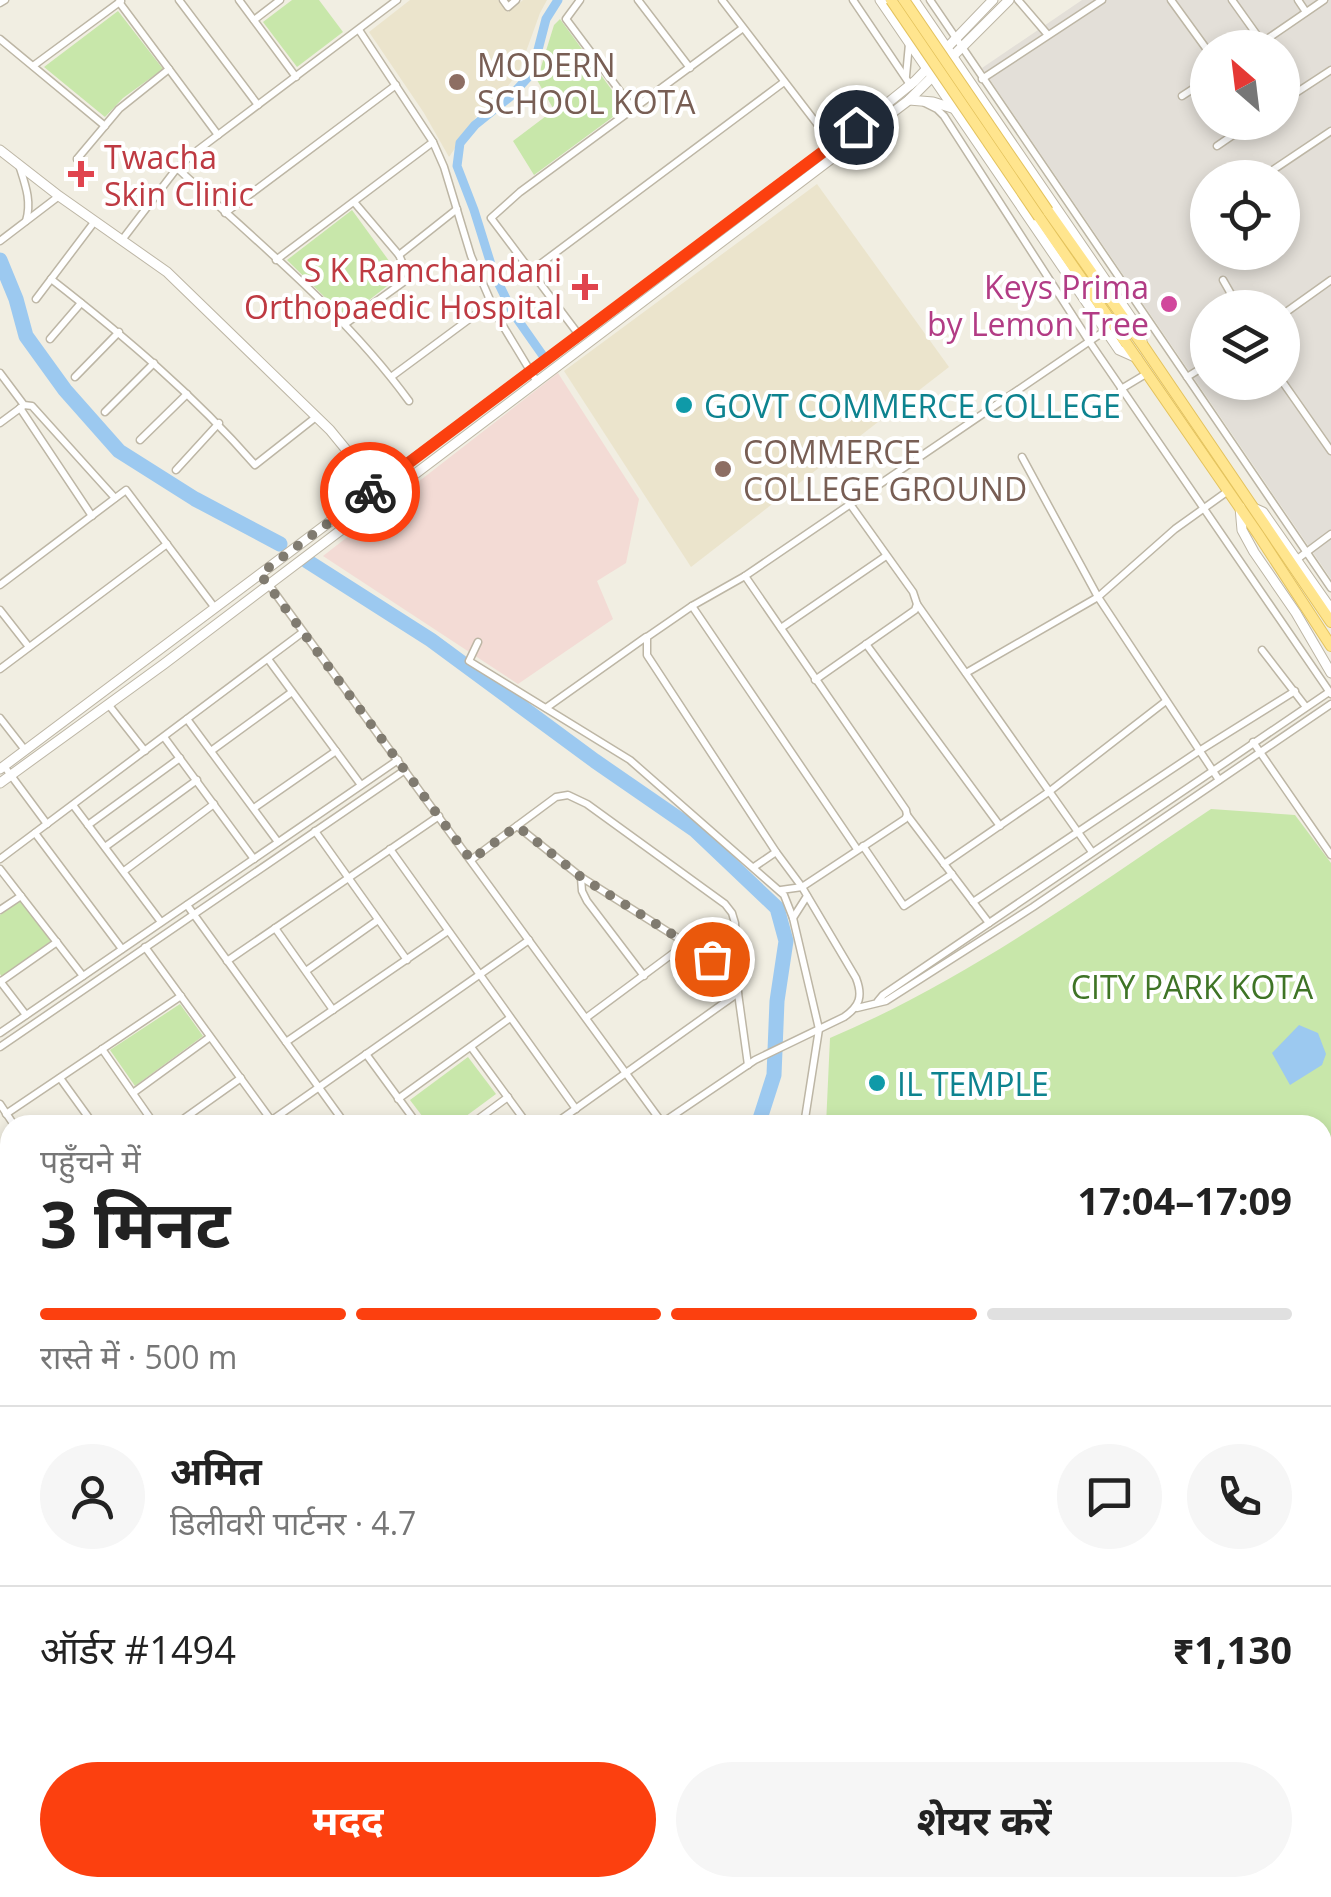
<!DOCTYPE html>
<html lang="hi">
<meta charset="utf-8">
<style>
:root{--surface:#fff;--page:#f6f6f6;--text:#222;--muted:#767676;--line:#e0e0e0;--accent:#fc400f}
body{margin:0;font-family:"Open Sans","Noto Sans Devanagari",sans-serif;background:var(--page);color:var(--text);height:100vh;display:flex;flex-direction:column;font-size:38px;white-space:nowrap}
*{box-sizing:border-box;margin:0}
p{font-size:32px;color:var(--muted)}
.icon{flex:none;width:55px;height:55px;fill:none;stroke:currentColor;stroke-width:2;stroke-linecap:round;stroke-linejoin:round}
.map{position:relative;flex:1;overflow:hidden}
.sheet{position:absolute;left:0px;top:1115px;width:1332px;height:782px;display:flex;flex-direction:column;background:var(--surface);border-radius:30px 30px 0 0;box-shadow:0 5px 15px #0003}
.sheet>*{flex:none}
.needle{width:65px;rotate:332deg}
.controls{position:absolute;left:1190px;top:30px;display:grid;gap:20px}
.controls a{display:grid;place-items:center;width:110px;height:110px;border-radius:50%;background:var(--surface);box-shadow:0 5px 15px #0003;font-size:50px}
.pin{position:absolute;display:grid;place-items:center;width:85px;height:85px;color:#fff;margin:-42px;border:5px solid #fff;border-radius:50%;box-shadow:0 2px 10px #0007}
.courier{position:absolute;display:grid;place-items:center;width:100px;height:100px;margin:-50px;border:8px solid #fc400f;border-radius:50%;background:#fff;color:#222;box-shadow:0 2px 12px #0007}
.head em{font-style:normal;font-weight:700}
.head div{display:flex;flex-direction:column-reverse}
.head{display:flex;align-items:center;justify-content:space-between;height:170px;padding:0 40px}
h1{font-size:65px;font-weight:700;line-height:75px}
.bar{display:grid;grid-template-columns:repeat(4,1fr);gap:15px 10px;align-content:center;height:120px;padding:0 40px}
.bar i{height:12px;border-radius:8px;background:var(--line)}
.bar .selected{background:var(--accent)}
.bar p{grid-column:span 4}
.line{display:flex;align-items:center;gap:25px;padding:0 40px;border-top:2px solid var(--line)}
.line div{flex:1}
.round{display:grid;place-items:center;flex:none;width:105px;height:105px;border-radius:52px;background:var(--page)}
.cta{display:flex;gap:20px;margin-top:auto;padding:20px 40px}
.cta a{flex:1;height:115px;border-radius:60px;background:var(--accent);color:#fff;font-size:40px;font-weight:700;line-height:115px;text-align:center}
.cta a+a{background:var(--page);color:var(--text)}
.map>svg:first-child{display:block}
.industrial{fill:#e3dfd8;fill-rule:evenodd}
.education{fill:#ebe4cc}
.medical{fill:#f3dbd5}
.green{fill:#c8e7aa}
.water{fill:#9cc9f0}
.lines{fill:none;stroke-linecap:round;stroke-linejoin:round}
.canal{stroke:#9cc9f0;stroke-width:9}
.river{stroke:#9cc9f0;stroke-width:15}
.minor-casing{stroke:#bdb6a5;stroke-width:9}
.tertiary-casing{stroke:#bdb6a5;stroke-width:11}
.primary-casing{stroke:#e4c35e;stroke-width:12}
.minor{stroke:#fff;stroke-width:6}
.tertiary{stroke:#fff;stroke-width:9}
.primary{stroke:#ffe58e;stroke-width:10}
.primary-bridge-casing{stroke:#e4c35e;stroke-width:12;stroke-linecap:butt}
.primary-bridge{stroke:#ffe58e;stroke-width:10}
.done{stroke:#807b70;stroke-width:10;stroke-dasharray:0 18}
.route{stroke:#fc400f;stroke-width:12}
.education-dot{fill:#8d6e63;stroke:#fff;stroke-width:4}
.health-dot{fill:#e0444e;stroke:#fff;stroke-width:4}
.hotel-dot{fill:#d1479c;stroke:#fff;stroke-width:4}
.culture-dot{fill:#0f9aa8;stroke:#fff;stroke-width:4}
.labels{text-anchor:middle;dominant-baseline:central;stroke-width:8;stroke-linejoin:round;paint-order:stroke}
.education-label{font-size:32px;fill:#785e54;stroke:#fff;text-anchor:start}
.health-label{font-size:32px;fill:#be3a42;stroke:#fff;text-anchor:start}
.hotel-label{font-size:32px;fill:#b23c85;stroke:#fff;text-anchor:end}
.culture-label{font-size:32px;fill:#0d838f;stroke:#fff;text-anchor:start}
.park-label{font-size:32px;fill:#3f7426;stroke:#fff}
</style>
<div class="map">
<svg width="1331" height="1897" viewBox="0 0 1331 1897">
<rect width="100%" height="100%" fill="#f1eee2"/>
<path class="industrial" d="M1082,0H1331V579L982,68ZM1208,48H1282V122H1208ZM1208,178H1282V252H1208ZM1208,308H1282V382H1208Z"/>
<g class="education">
<polygon points="410,0 498,0 508,12 523,0 547,0 540,13 519,71 502,94 478,114 449,157 424,113 369,32"/>
<polygon points="817,184 949,367 691,567 564,371"/>
</g>
<polygon class="medical" points="558,373 639,499 626,563 597,581 613,619 518,684 323,556"/>
<g class="green">
<polygon points="292,0 319,0 343,32 297,67 263,22"/>
<polygon points="118,11 163,69 123,98 105,117 44,67"/>
<polygon points="560,19 625,108 534,175 513,141 554,110 537,80 554,25"/>
<polygon points="352,210 400,276 346,318 287,260"/>
<path d="M1211,809L1295,815L1331,863V1650L1323,1656L1322,1125H826L830,1038C967,980 1088,891 1211,809Z"/>
<polygon points="20,900 51,941 2,977 0,974 0,915"/>
<polygon points="180,1004 203,1036 135,1086 110,1050"/>
<polygon points="468,1057 496,1094 454,1125 429,1125 410,1100"/>
</g>
<polygon class="water" points="1299,1025 1318,1033 1326,1054 1322,1065 1290,1085 1272,1053"/>
<g class="lines">
<polyline class="canal" points="546,360 513,313 494,274 474,210 457,166 460,143 475,125 511,96 532,73 546,19 558,0"/>
<g class="river">
<polyline points="0,260 16,299 26,336 65,390 119,451 195,499 280,544"/>
<polyline points="307,561 431,640 595,761 695,830 777,908 786,941 777,1001 774,1075 758,1125"/>
<polyline points="970,1888 976,1897"/>
</g>
<g class="minor-casing">
<g id="minor">
<polyline points="179,0 258,105"/>
<polyline points="239,0 296,77"/>
<polyline points="503,0 508,7 516,0"/>
<polyline points="580,0 566,19 634,110"/>
<polyline points="638,0 690,68"/>
<polyline points="722,0 834,146"/>
<polyline points="853,0 911,86"/>
<polyline points="930,0 1331,588"/>
<polyline points="1018,0 1048,35"/>
<polyline points="1171,0 1208,51"/>
<polyline points="1232,0 1262,42"/>
<polyline points="1298,0 1306,12"/>
<polyline points="119,2 218,135"/>
<polyline points="0,3 5,0"/>
<polyline points="254,20 280,0"/>
<polyline points="359,30 433,142 444,167 471,256 497,316 537,382"/>
<polyline points="0,39 105,126"/>
<polyline points="1254,48 1324,0"/>
<polyline points="33,66 121,1"/>
<polyline points="906,76 909,44"/>
<polyline points="982,79 1102,0"/>
<polyline points="1182,96 1208,79"/>
<polyline points="1282,102 1331,70"/>
<polyline points="925,103 937,109 944,116 1089,341 1331,694"/>
<polyline points="1217,146 1252,122"/>
<polyline points="77,159 119,109 169,69"/>
<path d="M19,165C25,184 32,201 26,221"/>
<path d="M177,168C257,242 345,313 409,401"/>
<polyline points="1261,178 1331,131"/>
<polyline points="225,213 396,85"/>
<polyline points="122,240 177,168 194,153 397,0"/>
<polyline points="0,241 59,196"/>
<polyline points="399,255 457,209"/>
<polyline points="276,260 433,142"/>
<polyline points="531,271 784,82"/>
<path d="M51,279C124,336 194,395 255,465L316,417"/>
<polyline points="1223,280 1239,308"/>
<polyline points="36,299 95,221"/>
<polyline points="1282,315 1331,280"/>
<polyline points="345,324 409,278 399,255 354,202"/>
<polyline points="579,335 491,218 520,192 743,28"/>
<polyline points="50,339 81,303"/>
<polyline points="0,373 24,405 32,406 115,498"/>
<polyline points="75,377 119,332"/>
<polyline points="391,377 491,303"/>
<polyline points="1187,377 1208,364"/>
<polyline points="1282,381 1331,451"/>
<polyline points="1121,389 1146,374"/>
<polyline points="20,408 92,516"/>
<polyline points="105,412 154,363"/>
<polyline points="0,423 23,406"/>
<polyline points="140,440 187,394"/>
<polyline points="1022,457 1098,597 1219,780"/>
<polyline points="176,470 219,423"/>
<polyline points="1296,560 1331,534"/>
<polyline points="261,574 663,1124"/>
<polyline points="745,576 906,810 907,815 905,819 802,887 781,890"/>
<polyline points="0,585 126,490 215,608"/>
<polyline points="917,604 1092,852"/>
<polyline points="692,606 857,849"/>
<polyline points="0,610 29,647"/>
<polyline points="781,628 886,556"/>
<polyline points="478,642 469,661 630,760 784,895 793,918 819,1029 804,1125"/>
<polyline points="866,644 1000,826"/>
<polyline points="1262,650 1306,707"/>
<polyline points="268,659 361,785"/>
<polyline points="0,669 167,544"/>
<polyline points="966,673 1098,597 1175,529 1228,491"/>
<polyline points="815,680 915,610 917,604 913,592 850,504"/>
<polyline points="108,704 145,751"/>
<polyline points="546,708 646,637"/>
<polyline points="0,718 25,750"/>
<polyline points="187,719 278,842"/>
<polyline points="164,737 254,859"/>
<polyline points="1253,742 1331,855"/>
<polyline points="211,751 292,692"/>
<polyline points="4,766 47,824"/>
<polyline points="73,805 161,922"/>
<polyline points="254,808 336,751"/>
<polyline points="907,815 989,923"/>
<polyline points="88,825 180,758"/>
<polyline points="517,826 581,877 735,974"/>
<polyline points="315,831 407,960"/>
<polyline points="35,833 122,949"/>
<polyline points="863,846 904,906 952,874"/>
<polyline points="105,847 197,780"/>
<polyline points="390,849 576,1109"/>
<polyline points="0,859 303,632"/>
<polyline points="471,860 556,797 568,795 587,804 725,904 732,913 735,923 738,993 748,1065"/>
<polyline points="944,864 1050,791 1166,701"/>
<polyline points="754,867 776,852"/>
<polyline points="0,869 83,976"/>
<polyline points="124,871 214,804"/>
<polyline points="581,878 582,891 587,901 644,976"/>
<polyline points="973,902 1199,751 1295,691"/>
<polyline points="187,905 346,1125"/>
<polyline points="0,910 21,896"/>
<polyline points="793,918 807,896"/>
<polyline points="275,928 333,1010"/>
<polyline points="145,947 271,1120"/>
<polyline points="227,961 439,816"/>
<polyline points="306,971 378,920"/>
<polyline points="0,981 26,1015"/>
<polyline points="0,982 57,942"/>
<polyline points="878,1001 883,995 1329,692"/>
<polyline points="857,1008 886,1001 1033,907 1331,704"/>
<polyline points="586,1018 687,943"/>
<polyline points="0,1033 398,760"/>
<polyline points="286,1042 448,931"/>
<polyline points="0,1047 405,770"/>
<polyline points="471,1047 528,1125"/>
<polyline points="102,1049 155,1125"/>
<polyline points="366,1054 418,1125"/>
<polyline points="60,1078 94,1125"/>
<polyline points="133,1093 210,1037"/>
<polyline points="398,1099 510,1018"/>
<polyline points="0,1104 14,1125"/>
<polyline points="6,1114 181,996"/>
<polyline points="175,1125 241,1078"/>
<polyline points="265,1125 529,940"/>
<polyline points="470,1125 508,1097"/>
<polyline points="553,1125 738,993"/>
<path d="M659,1125L755,1060L844,1017C860,1006 863,996 856,978L802,887L776,852L647,655V637L692,606L745,576L1106,330"/>
<polyline points="0,1219 10,1212"/>
<polyline points="0,1258 10,1271"/>
<polyline points="0,1302 10,1314"/>
<polyline points="0,1411 10,1403"/>
<polyline points="0,1492 10,1484"/>
<polyline points="0,1505 10,1497"/>
<polyline points="0,1573 10,1586"/>
<polyline points="0,1661 10,1675"/>
<polyline points="1322,1680 1331,1674"/>
<polyline points="1322,1742 1331,1756"/>
<polyline points="0,1757 10,1752"/>
<polyline points="1322,1847 1331,1841"/>
<polyline points="69,1888 73,1897"/>
<polyline points="121,1888 125,1897"/>
<polyline points="178,1888 181,1897"/>
<polyline points="507,1888 511,1897"/>
<polyline points="568,1888 573,1897"/>
<polyline points="642,1888 647,1897"/>
<polyline points="1018,1888 1024,1897"/>
<polyline points="1269,1888 1275,1897"/>
<polyline points="0,1891 10,1887"/>
<polyline points="414,1897 426,1888"/>
<polyline points="426,1897 438,1888"/>
<polyline points="576,1897 595,1888"/>
<polyline points="1141,1897 1155,1888"/>
<polyline points="1251,1897 1264,1888"/>
</g>
</g>
<g class="tertiary-casing">
<g id="tertiary">
<polyline points="880,0 1119,350 1137,358"/>
<polyline points="914,0 1141,332 1142,342"/>
<polyline points="909,100 933,102 952,108"/>
<polyline points="0,150 59,196 167,272 330,430 380,491"/>
<polyline points="1240,507 1242,530 1254,552 1296,613 1331,673"/>
<polyline points="1254,508 1263,512 1331,609"/>
<polyline points="0,769 879,110 915,81 993,0"/>
<polyline points="0,783 164,664 909,100 1009,0"/>
<polyline points="0,1341 10,1348"/>
<polyline points="800,1888 812,1897"/>
</g>
</g>
<g class="primary-casing">
<g id="primary">
<polyline points="1048,211 1142,344 1331,622"/>
<polyline points="1039,217 1258,534 1331,646"/>
</g>
</g>
<use href="#minor" class="minor"/>
<use href="#tertiary" class="tertiary"/>
<use href="#primary" class="primary"/>
<g class="primary-bridge-casing">
<g id="primary-bridge">
<polyline points="891,0 1039,217"/>
<polyline points="904,0 1048,211"/>
</g>
</g>
<use href="#primary-bridge" class="primary-bridge"/>
</g>
<g class="lines">
<polyline class="done" points="370,492 260,574 471,860 517,826 581,877 712,959"/>
<polyline class="route" points="370,492 856,127"/>
</g>
<g class="education-dot">
<circle cx="457" cy="82" r="10"/>
<circle cx="723" cy="469" r="10"/>
</g>
<g class="health-dot">
<path d="M76 159h10v10h10v10h-10v10h-10v-10h-10v-10h10z"/>
<path d="M580 272h10v10h10v10h-10v10h-10v-10h-10v-10h10z"/>
</g>
<circle class="hotel-dot" cx="1169" cy="304" r="10"/>
<g class="culture-dot">
<circle cx="684" cy="405" r="10"/>
<circle cx="877" cy="1083" r="10"/>
</g>
<g class="labels">
<g class="education-label">
<text x="477" y="64">MODERN<tspan x="477" dy="37">SCHOOL KOTA</tspan></text>
<text x="743" y="451">COMMERCE<tspan x="743" dy="37">COLLEGE GROUND</tspan></text>
</g>
<g class="health-label">
<text x="104" y="156">Twacha<tspan x="104" dy="37">Skin Clinic</tspan></text>
<text x="562" y="269" text-anchor="end">S K Ramchandani<tspan x="562" dy="37">Orthopaedic Hospital</tspan></text>
</g>
<g class="hotel-label">
<text x="1149" y="286">Keys Prima<tspan x="1149" dy="37">by Lemon Tree</tspan></text>
</g>
<g class="culture-label">
<text x="704" y="405">GOVT COMMERCE COLLEGE</text>
<text x="897" y="1083">IL TEMPLE</text>
</g>
<g class="park-label">
<text x="1192" y="986">CITY PARK KOTA</text>
</g>
</g>
</svg>
<div class="controls">
<a><svg class="needle" viewBox="-14 -14 28 28"><path d="M0-13l5 13h-10z" fill="#e53935"/><path d="M0 13l5-13h-10z" fill="#767676"/></svg></a>
<a><svg class="icon" aria-label="locate" viewBox="0 0 24 24"><circle cx="12" cy="12" r="6"/><path d="M12 2v4M12 18v4M2 12h4M18 12h4"/></svg></a>
<a><svg class="icon" aria-label="layers" viewBox="0 0 24 24"><path d="M12 4l9 5-9 5-9-5zM3 14l9 5 9-5"/></svg></a>
</div>
<div class="pin" style="left:712px;top:959px;background:#ea580c"><svg class="icon" aria-label="bag" viewBox="0 0 24 24"><path d="M5 8h14l-1 12H6zM9 8a3 3 0 0 1 6 0"/></svg></div>
<div class="pin" style="left:856px;top:127px;background:#1f2937"><svg class="icon" aria-label="home" viewBox="0 0 24 24"><path d="M3 11l9-7 9 7M6 9v11h12V9"/></svg></div>
<div class="courier" style="left:370px;top:492px"><svg class="icon" aria-label="bike" viewBox="0 0 24 24"><circle cx="6" cy="16" r="4"/><circle cx="18" cy="16" r="4"/><path d="M6 16l4-8h5l3 8M10 8l3 8H6M13 5h3"/></svg></div>
<section class="sheet">
<div class="head"><div><h1>3 मिनट</h1><p>पहुँचने में</p></div><em>17:04–17:09</em></div>
<div class="bar"><i class="selected"></i><i class="selected"></i><i class="selected"></i><i></i><p>रास्ते में · 500 m</p></div>
<div class="line" style="height:180px"><a class="round"><svg class="icon" aria-label="person" viewBox="0 0 24 24"><circle cx="12" cy="8" r="4"/><path d="M4 21q1-7 8-7t8 7"/></svg></a><div><b>अमित</b><p>डिलीवरी पार्टनर · 4.7</p></div><a class="round"><svg class="icon" aria-label="chat" viewBox="0 0 24 24"><path d="M4 5h16v11H9l-5 4z"/></svg></a><a class="round"><svg class="icon" aria-label="phone" viewBox="0 0 24 24"><path d="M5 4h4l2 5-3 2q2 4 5 5l2-3 5 2v4C11 20 4 13 5 4z"/></svg></a></div>
<div class="line" style="height:130px"><div>ऑर्डर #1494</div><b>₹1,130</b></div>
<div class="cta"><a>मदद</a><a>शेयर करें</a></div>
</section>
</div>
